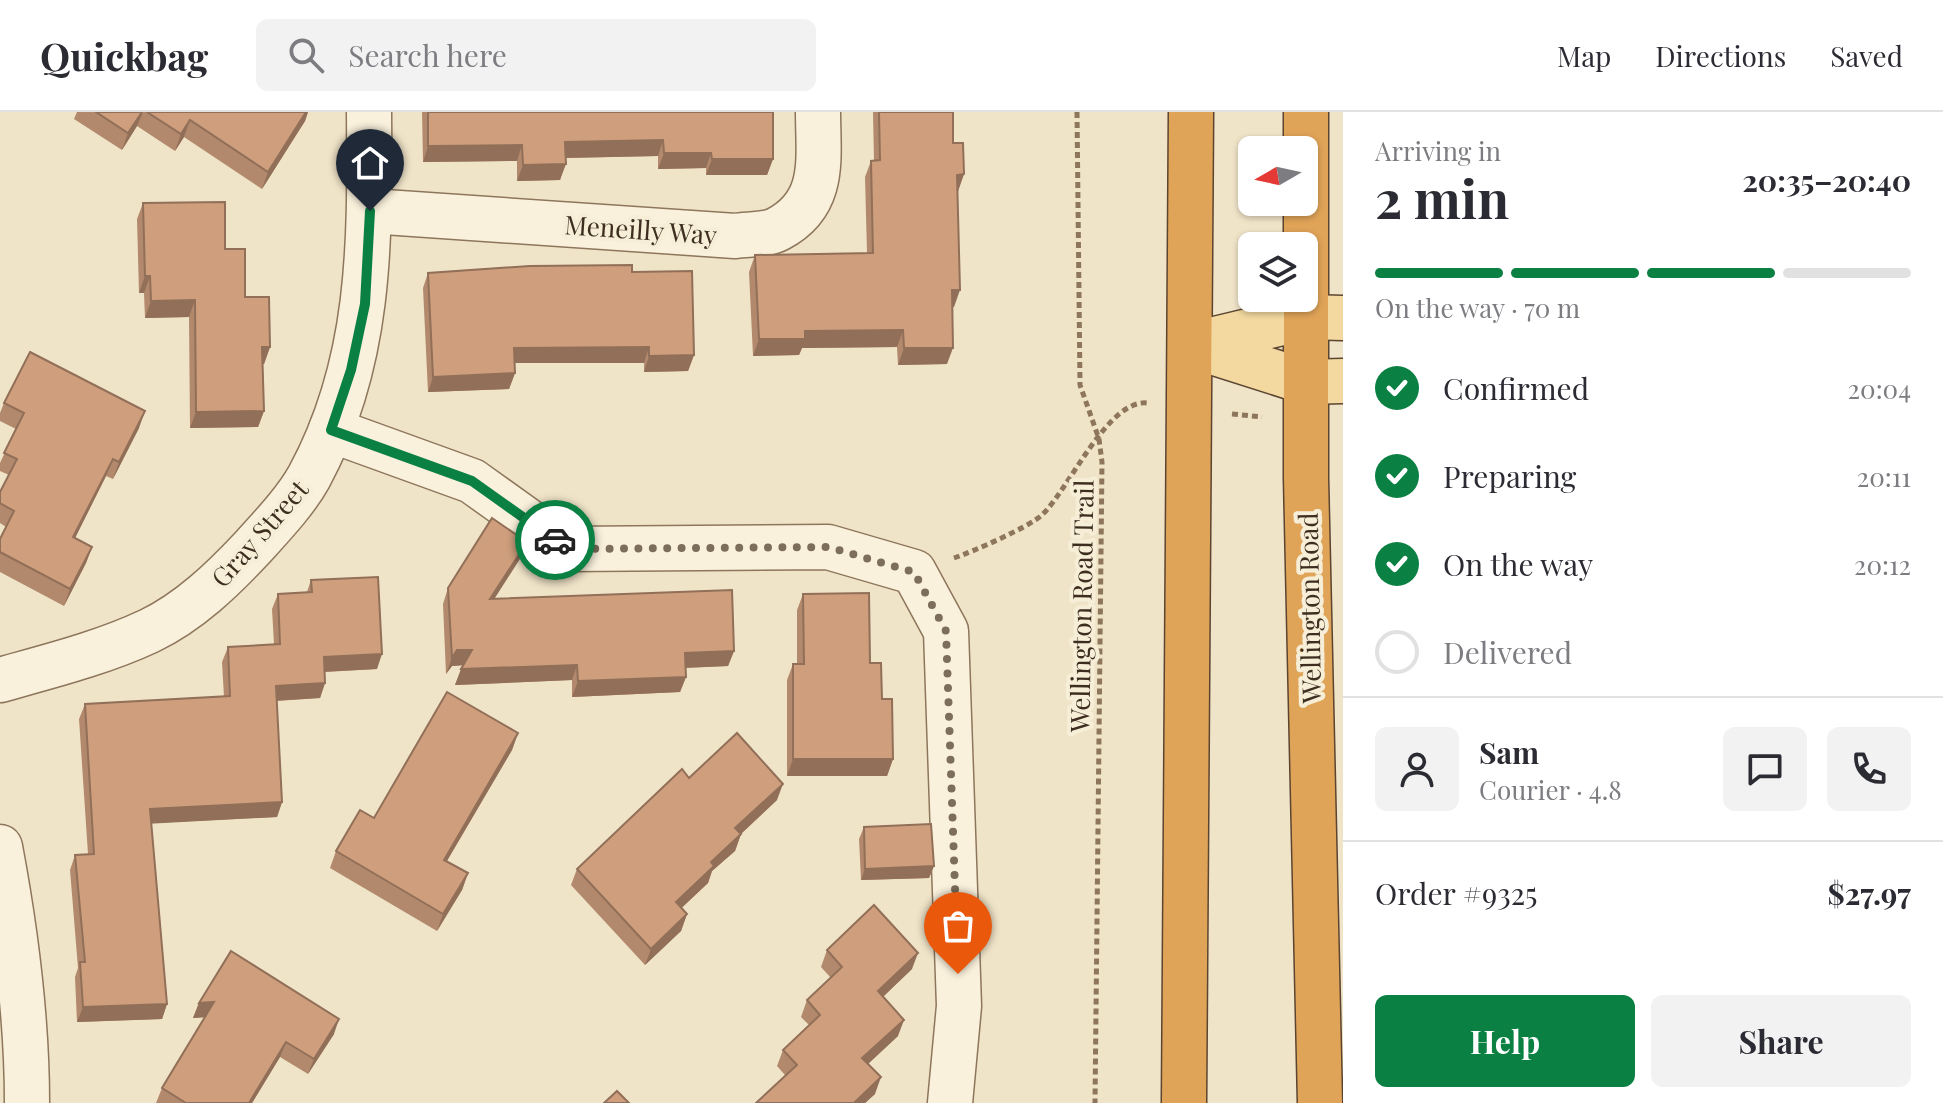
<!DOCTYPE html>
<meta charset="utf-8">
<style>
:root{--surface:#fff;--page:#f2f2f3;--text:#2b2b33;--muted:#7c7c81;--line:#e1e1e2;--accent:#0b8043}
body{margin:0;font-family:"Playfair Display",serif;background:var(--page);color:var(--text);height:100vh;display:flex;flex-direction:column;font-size:30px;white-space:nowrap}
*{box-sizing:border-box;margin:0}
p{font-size:26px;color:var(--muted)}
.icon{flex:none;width:44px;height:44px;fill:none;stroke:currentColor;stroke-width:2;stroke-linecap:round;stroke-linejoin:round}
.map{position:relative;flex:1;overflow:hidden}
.sheet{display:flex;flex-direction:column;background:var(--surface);width:600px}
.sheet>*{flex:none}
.needle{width:52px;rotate:261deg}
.tools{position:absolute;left:1238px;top:24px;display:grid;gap:16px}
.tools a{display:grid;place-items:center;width:80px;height:80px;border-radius:12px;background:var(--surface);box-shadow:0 2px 6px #0004;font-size:40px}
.pin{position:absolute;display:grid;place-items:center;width:68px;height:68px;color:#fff;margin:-82px -34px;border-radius:50% 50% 50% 0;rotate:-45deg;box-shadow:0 0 8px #0007}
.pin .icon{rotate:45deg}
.courier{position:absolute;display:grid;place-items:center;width:80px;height:80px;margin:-40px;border:6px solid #0b8043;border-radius:50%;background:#fff;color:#222;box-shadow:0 2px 10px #0007}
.head em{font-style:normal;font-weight:700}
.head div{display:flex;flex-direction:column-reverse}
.head{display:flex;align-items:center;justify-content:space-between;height:136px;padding:0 32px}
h1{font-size:52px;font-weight:700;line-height:60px}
.bar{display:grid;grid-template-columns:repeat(4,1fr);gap:12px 8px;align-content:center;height:96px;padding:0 32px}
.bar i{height:10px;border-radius:6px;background:var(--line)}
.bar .selected{background:var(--accent)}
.bar p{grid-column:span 4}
.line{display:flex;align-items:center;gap:20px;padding:0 32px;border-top:2px solid var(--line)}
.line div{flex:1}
.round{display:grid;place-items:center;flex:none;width:84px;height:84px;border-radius:12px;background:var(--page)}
ol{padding:0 32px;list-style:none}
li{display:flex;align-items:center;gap:24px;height:88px}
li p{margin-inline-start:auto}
li .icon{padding:8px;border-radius:50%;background:var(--accent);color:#fff;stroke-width:4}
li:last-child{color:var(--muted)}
li i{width:44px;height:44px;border:4px solid var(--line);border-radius:50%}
.action{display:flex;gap:16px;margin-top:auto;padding:16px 32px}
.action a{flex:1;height:92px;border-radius:12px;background:var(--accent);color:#fff;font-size:32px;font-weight:700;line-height:92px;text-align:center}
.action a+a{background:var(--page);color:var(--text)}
header{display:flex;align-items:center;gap:48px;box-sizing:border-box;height:112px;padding:0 40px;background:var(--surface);border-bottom:2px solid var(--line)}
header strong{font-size:38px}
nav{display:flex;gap:44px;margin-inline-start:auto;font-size:28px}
.search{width:560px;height:72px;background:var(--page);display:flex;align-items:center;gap:20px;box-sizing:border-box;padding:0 28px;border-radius:12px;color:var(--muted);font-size:30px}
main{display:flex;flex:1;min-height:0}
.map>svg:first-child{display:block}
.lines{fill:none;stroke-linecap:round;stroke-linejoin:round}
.minor-casing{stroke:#8d765c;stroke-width:47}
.major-casing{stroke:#5b4430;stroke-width:47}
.highway-casing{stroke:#5b4430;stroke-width:47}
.path{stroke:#8d765c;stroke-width:5;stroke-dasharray:6 4;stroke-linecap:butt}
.minor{stroke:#faf1dc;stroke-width:44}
.major{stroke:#f3d9a0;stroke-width:44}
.highway{stroke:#e0a458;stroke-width:44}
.wall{fill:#b2896c}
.shaded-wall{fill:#916f58}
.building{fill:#cf9f7d;stroke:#916f58;stroke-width:2}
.done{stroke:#7c6e5b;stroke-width:8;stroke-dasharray:0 14.4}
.route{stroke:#0b8043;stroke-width:10}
.labels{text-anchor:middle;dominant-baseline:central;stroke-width:8;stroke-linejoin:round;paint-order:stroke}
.street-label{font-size:26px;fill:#3d2e20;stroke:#f7eed8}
</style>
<header>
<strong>Quickbag</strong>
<div class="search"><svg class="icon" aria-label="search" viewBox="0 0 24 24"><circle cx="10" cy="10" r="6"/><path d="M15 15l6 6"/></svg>Search here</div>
<nav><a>Map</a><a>Directions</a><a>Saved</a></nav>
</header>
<main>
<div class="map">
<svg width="1343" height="991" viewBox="0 0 1343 991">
<rect width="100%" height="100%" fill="#f0e4c8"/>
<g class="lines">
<g class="minor-casing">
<g id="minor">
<path d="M370,99L735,124C748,122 767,123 778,117C827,91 818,46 818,0"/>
<polyline points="331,318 472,369 567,437 828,435 914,460 946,519 959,894 950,991"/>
<path d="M0,568C50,554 102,541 149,519C189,500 223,467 252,436C271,415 295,390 309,365C372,249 370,128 369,0"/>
<path d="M0,735C16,820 27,905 27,991"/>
</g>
</g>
<g class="major-casing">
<g id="major">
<polyline points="1190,233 1306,270 1343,269"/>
<polyline points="1190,233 1307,205 1343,206"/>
</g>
</g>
<g class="highway-casing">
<g id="highway">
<polyline points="1306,0 1306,366 1320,991"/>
<polyline points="1184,991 1191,0"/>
</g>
</g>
<g class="path">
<polyline points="1077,0 1080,273 1099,327 1102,350 1095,991"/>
<polyline points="1232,302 1262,305"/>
<path d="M954,446C972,440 1029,415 1042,403C1069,377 1108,287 1147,291"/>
</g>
<use href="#minor" class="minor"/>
<use href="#major" class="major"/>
<use href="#highway" class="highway"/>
</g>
<g class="wall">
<polygon points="77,0 308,0 305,9 262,77 184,25 175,39 137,14 122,38 74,7"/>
<polygon points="422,0 773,0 773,47 767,63 706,63 706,56 658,57 658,44 566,46 560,68 517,69 517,49 423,50"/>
<polygon points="873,0 953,0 953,31 964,62 958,79 954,195 952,195 947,252 898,253 897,235 802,236 799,243 753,244 749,160 755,143 867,141 865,65 871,49 874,49"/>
<polygon points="143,91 225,137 245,185 270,235 264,252 263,252 264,299 258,315 190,316 189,205 145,206 144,181 139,181 137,107"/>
<polygon points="632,160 694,243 688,259 644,260 644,251 514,251 515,261 509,277 428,280 423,176 428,161"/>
<polygon points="4,291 139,316 113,367 106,364 75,426 92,435 86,451 64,494 0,460 0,427 6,415 0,411 0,380 9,363 0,359 0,351 16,317 0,309 0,301"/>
<polygon points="527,430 521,445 494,487 734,539 728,554 685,556 686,565 680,580 572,585 572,568 455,573 463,553 452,554 446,562 443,492 448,476"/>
<polygon points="311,468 377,557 325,560 325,571 320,586 277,589 282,690 277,705 151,711 167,892 162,907 77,910 75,865 78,856 70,758 75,743 88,742 79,607 85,592 224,585 222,550 228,535 274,532 272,497 278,482 307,480"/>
<polygon points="803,482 870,551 882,587 893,647 887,664 787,664 787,568 793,552 797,552 797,498"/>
<polygon points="518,621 512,638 447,749 468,761 462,778 437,819 330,756 336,739"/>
<polygon points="689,666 777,688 741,722 735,739 712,759 708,771 681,796 687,802 681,819 645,853 571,773 577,757"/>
<polygon points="864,715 934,754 929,766 861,768 859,727"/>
<polygon points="827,838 912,857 883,885 898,924 868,952 875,982 865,991 756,991 785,963 777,954 783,938 809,913 801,905 807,888 831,866 821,855"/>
<polygon points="199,891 334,922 308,962 280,945 252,991 156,991 162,976 205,905 193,906"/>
</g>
<g class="shaded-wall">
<polygon points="143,0 137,14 122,38 128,21"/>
<polygon points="306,0 308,0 305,9 262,77 268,60"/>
<polygon points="190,8 184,25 175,39 181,22"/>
<polygon points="663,28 658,44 560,46 565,30"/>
<polygon points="522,33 517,49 423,50 428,34"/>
<polygon points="664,41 711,41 706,56 658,57"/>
<polygon points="712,47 773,47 767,63 706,63"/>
<polygon points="566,52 560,68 517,69 523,53"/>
<polygon points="964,62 958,79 957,63"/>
<polygon points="145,164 150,164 144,181 139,181"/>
<polygon points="952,178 960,178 954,195 946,195"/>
<polygon points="195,188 189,205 145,206 151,189"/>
<polygon points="903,218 897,235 802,236 799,243 753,244 759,227 805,219"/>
<polygon points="262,235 270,235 264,252 256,252"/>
<polygon points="649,235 644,251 508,251 514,236"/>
<polygon points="904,236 953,236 947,252 898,253"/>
<polygon points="694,243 688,259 644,260 649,244"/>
<polygon points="515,261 509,277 428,280 433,265"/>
<polygon points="145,299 139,316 113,367 119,350"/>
<polygon points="264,299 258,315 190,316 196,300"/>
<polygon points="113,347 106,364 67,442 73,425"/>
<polygon points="527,430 521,445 484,503 490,487"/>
<polygon points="92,435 86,451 64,494 70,477"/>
<polygon points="457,538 472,538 466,553 452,554 446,562 452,546"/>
<polygon points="734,539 728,554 679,556 685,541"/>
<polygon points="382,542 377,557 319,560 324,545"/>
<polygon points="577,553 572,568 455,573 461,557"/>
<polygon points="686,565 680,580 572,585 578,569"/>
<polygon points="325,571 320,586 270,589 276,574"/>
<polygon points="518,621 512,638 438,764 444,748"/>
<polygon points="793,647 893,647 887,664 787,664"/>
<polygon points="783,672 777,688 729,733 735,716"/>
<polygon points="282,690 277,705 145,712 150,697"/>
<polygon points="741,722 735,739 712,759 708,771 670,807 676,790 711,750"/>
<polygon points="934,754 929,766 861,768 865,757"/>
<polygon points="468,761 462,778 437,819 443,802"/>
<polygon points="687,802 681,819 645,853 651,837"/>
<polygon points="918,841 912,857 872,895 878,879"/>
<polygon points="214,890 209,905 193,906 199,891"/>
<polygon points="167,892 162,907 77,910 83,895"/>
<polygon points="339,907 334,922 308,962 314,947"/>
<polygon points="904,908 898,924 856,963 862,946"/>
<polygon points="286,930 280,945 252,991 249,991"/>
<polygon points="881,965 875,982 865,991 854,991"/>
</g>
<g class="building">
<polygon points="96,0 142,0 128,21"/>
<polygon points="147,0 306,0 268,60 190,8 181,22"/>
<polygon points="428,0 773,0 773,47 712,47 711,41 664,41 663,28 565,30 566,52 523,53 522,33 428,34"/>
<polygon points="879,0 953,0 953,31 963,31 964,62 957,63 960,178 952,178 953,236 904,236 903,218 805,219 805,227 759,227 755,143 873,141 871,49 880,48"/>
<polygon points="225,90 225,137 245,137 245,185 269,185 270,235 262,235 264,299 196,300 195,188 151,189 150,164 145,164 143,91"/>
<polygon points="632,153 632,160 692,159 694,243 649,244 649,235 514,236 515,261 433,265 428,161 530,154"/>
<polygon points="30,240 145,299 119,350 113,347 73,425 92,435 70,477 0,440 0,427 14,399 0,391 0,380 17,347 4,341 24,301 4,291"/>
<polygon points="492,406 527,430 490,487 732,478 734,539 685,541 686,565 578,569 577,553 461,557 472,538 457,538 452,546 448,476"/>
<polygon points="378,465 382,542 324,545 325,571 276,574 282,690 150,697 167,892 83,895 80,850 85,850 75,743 94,742 85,592 230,584 228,535 280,532 278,482 312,480 311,468"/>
<polygon points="869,481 870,551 881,551 882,587 892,587 893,647 793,647 793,552 804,552 803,482"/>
<polygon points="447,580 518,621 444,748 468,761 443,802 336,739 360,698 374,706"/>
<polygon points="737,621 783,672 735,716 741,722 711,750 714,754 676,790 687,802 651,837 577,757 682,657 689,666"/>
<polygon points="931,712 934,754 865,757 864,715"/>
<polygon points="874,793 918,841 878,879 904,908 862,946 881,965 854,991 756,991 797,953 783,938 820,903 807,888 842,855 827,838"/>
<polygon points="231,839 339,907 314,947 286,930 249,991 186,991 162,976 214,890 199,891"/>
<polygon points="617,979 629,991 604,991"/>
</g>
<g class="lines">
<polyline class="done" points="555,428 567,437 828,435 914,460 946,519 958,862"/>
<polyline class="route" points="370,99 365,192 351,258 331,318 472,369 555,428"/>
</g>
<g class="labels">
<g class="street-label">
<text transform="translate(641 117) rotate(4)">Meneilly Way</text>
<text transform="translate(259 421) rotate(-49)">Gray Street</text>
<text transform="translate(1081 494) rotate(-89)">Wellington Road Trail</text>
<text transform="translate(1309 496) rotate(-91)">Wellington Road</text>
</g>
</g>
</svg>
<div class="tools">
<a><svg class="needle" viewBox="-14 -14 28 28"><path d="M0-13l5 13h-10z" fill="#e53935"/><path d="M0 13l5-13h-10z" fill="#7c7c81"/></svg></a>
<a><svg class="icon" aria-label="layers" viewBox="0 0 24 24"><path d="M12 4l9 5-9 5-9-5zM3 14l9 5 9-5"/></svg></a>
</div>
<div class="pin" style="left:958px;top:862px;background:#ea580c"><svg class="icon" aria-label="bag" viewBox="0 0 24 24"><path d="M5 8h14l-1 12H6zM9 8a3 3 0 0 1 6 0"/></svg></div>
<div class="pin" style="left:370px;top:99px;background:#1f2937"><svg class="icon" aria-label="home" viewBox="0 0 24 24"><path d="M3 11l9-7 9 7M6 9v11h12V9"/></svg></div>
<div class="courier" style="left:555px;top:428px"><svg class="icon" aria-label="car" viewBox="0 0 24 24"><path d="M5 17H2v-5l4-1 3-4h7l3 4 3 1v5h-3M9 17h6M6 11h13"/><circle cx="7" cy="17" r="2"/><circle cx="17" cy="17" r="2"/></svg></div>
</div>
<section class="sheet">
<div class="head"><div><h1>2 min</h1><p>Arriving in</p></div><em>20:35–20:40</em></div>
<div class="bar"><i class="selected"></i><i class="selected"></i><i class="selected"></i><i></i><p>On the way · 70 m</p></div>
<ol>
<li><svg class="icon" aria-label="check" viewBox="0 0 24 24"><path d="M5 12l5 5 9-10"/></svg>Confirmed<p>20:04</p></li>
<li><svg class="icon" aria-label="check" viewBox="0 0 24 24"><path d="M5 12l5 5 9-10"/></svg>Preparing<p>20:11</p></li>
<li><svg class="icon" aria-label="check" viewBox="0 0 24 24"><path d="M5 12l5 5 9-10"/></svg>On the way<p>20:12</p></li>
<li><i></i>Delivered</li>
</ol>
<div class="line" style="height:144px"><a class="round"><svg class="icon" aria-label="person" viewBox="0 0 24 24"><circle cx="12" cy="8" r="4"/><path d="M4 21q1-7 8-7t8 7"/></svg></a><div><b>Sam</b><p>Courier · 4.8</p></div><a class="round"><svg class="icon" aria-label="chat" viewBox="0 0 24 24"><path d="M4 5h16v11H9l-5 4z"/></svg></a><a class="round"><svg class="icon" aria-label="phone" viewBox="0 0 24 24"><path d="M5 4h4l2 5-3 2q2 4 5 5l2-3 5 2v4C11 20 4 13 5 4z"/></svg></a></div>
<div class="line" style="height:104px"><div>Order #9325</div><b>$27.97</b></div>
<div class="action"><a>Help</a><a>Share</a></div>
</section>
</main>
